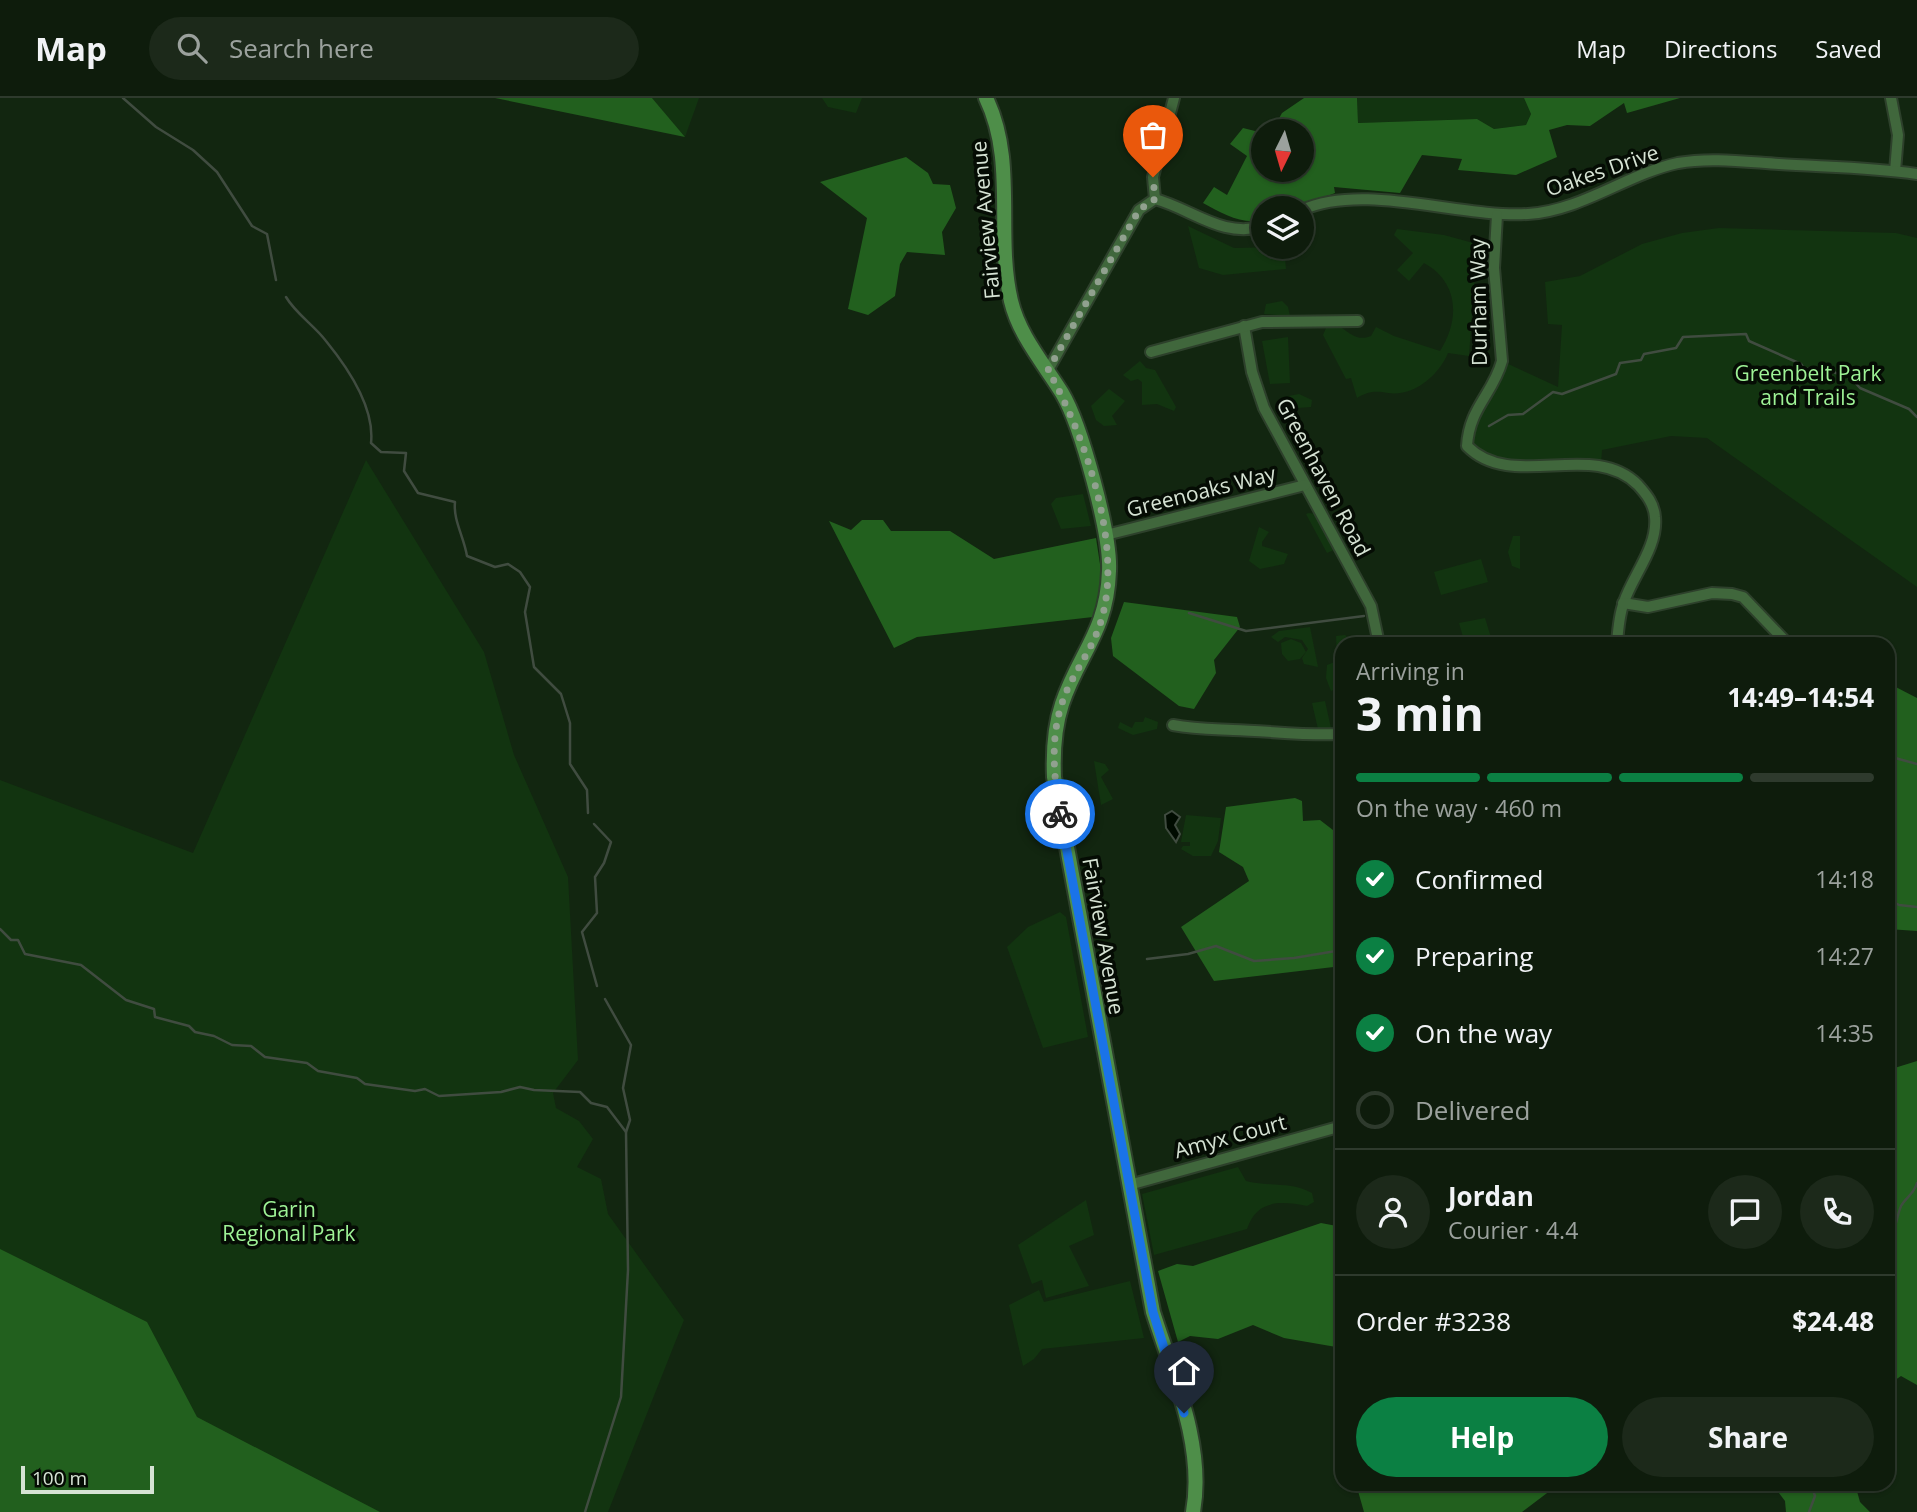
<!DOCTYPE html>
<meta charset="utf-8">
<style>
:root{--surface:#0e1c0c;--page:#1c291a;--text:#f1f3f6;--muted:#9ba19d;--line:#2e3a2d;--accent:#0b8043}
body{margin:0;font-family:"Open Sans",sans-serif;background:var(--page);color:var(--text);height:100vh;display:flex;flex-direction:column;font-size:26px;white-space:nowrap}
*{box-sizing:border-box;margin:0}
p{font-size:23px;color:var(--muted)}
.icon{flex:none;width:38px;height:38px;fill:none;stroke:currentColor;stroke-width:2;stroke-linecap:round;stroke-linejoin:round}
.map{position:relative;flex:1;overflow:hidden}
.details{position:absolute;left:1335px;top:539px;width:560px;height:854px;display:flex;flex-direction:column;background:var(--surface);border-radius:21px;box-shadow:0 2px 5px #0004,0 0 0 2px var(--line)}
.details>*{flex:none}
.needle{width:46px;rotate:185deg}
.buttons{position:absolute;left:1251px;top:21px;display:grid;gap:14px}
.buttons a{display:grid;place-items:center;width:63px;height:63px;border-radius:50%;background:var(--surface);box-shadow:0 2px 5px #0004,0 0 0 2px var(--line);font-size:35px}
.scale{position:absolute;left:21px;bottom:18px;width:133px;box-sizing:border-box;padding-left:7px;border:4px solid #d6e3d4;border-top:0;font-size:19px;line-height:24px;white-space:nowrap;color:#d6e3d4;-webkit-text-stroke:5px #050c04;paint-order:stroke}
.pin{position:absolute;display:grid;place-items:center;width:60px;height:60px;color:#fff;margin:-72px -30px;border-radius:50% 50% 50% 0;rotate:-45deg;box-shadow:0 0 7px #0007}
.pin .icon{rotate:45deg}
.courier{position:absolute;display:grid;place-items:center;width:70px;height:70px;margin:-35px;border:5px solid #1a73e8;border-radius:50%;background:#fff;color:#222;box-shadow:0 2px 9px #0007}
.headline em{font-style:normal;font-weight:700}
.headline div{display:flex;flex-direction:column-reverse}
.headline{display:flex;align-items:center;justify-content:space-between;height:119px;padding:0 21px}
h1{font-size:46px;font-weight:700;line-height:52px}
.bar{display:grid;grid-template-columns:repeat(4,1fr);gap:10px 7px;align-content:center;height:84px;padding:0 21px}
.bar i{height:9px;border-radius:5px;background:var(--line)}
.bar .on{background:var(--accent)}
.bar p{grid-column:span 4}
.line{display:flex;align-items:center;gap:18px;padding:0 21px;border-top:2px solid var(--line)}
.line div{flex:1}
.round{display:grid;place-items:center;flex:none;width:74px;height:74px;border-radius:37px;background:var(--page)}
ol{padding:0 21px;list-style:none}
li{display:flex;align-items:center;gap:21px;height:77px}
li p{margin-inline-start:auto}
li .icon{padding:7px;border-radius:50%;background:var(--accent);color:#fff;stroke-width:4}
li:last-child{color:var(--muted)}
li i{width:38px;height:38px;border:4px solid var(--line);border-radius:50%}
.primary-button{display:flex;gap:14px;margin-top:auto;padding:14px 21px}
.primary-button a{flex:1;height:80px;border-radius:42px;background:var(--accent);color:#fff;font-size:28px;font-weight:700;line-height:80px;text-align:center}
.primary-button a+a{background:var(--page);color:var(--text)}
header{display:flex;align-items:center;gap:42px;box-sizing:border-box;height:98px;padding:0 35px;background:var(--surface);border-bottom:2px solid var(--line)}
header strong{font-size:33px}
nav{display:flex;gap:38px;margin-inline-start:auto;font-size:24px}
.search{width:490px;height:63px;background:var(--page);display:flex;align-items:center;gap:18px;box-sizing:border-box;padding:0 24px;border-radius:38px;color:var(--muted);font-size:26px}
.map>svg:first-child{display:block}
.green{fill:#123410}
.forest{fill:#22601e}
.water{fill:#000b00;stroke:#404c40;stroke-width:2}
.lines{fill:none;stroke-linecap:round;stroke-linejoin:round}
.stream{stroke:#404c40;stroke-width:2.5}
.street-casing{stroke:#2d402b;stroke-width:14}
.secondary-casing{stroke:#2d402b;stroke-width:18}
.street{stroke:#40673c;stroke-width:10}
.secondary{stroke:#4e8e49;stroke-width:14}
.done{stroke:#91a18f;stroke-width:7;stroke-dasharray:0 12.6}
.route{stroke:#1a73e8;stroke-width:9}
.labels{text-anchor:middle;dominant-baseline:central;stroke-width:7;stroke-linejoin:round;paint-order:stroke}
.street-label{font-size:21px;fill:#d6e3d4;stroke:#050c04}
.park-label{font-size:21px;fill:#9ef296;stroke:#050c04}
</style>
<header>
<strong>Map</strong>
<div class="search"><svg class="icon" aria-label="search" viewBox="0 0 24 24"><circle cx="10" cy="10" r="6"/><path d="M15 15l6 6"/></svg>Search here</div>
<nav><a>Map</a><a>Directions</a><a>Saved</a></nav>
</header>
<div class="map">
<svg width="1917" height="1414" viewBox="0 0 1917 1414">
<rect width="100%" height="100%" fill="#122610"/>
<g class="green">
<polygon points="652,0 699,0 685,39"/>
<polygon points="822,0 862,0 856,15 828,9"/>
<polygon points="1357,0 1524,0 1531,16 1526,27 1494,31 1477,21 1358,25"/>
<polygon points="1188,128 1234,150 1284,149 1286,171 1223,177 1199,170"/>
<polygon points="1719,130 1896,135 1917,140 1917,489 1707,340 1671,338 1602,352 1601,365 1504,366 1469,358 1468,340 1502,263 1558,289 1562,227 1548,226 1545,184 1580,178 1642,146 1682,135"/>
<path d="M1397,131L1444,137L1477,146L1469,258L1448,255C1439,277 1414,299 1388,295C1376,293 1369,293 1357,300L1351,280L1346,281L1323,237L1326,230H1342C1352,237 1358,243 1371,238L1376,229L1394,238L1440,253C1460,222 1459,184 1424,165L1409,183L1397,172L1413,155L1394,137Z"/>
<polygon points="1282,203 1288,209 1290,218 1264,216 1266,206"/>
<polygon points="1288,239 1290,285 1270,286 1262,243"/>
<polygon points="1140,263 1146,270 1155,272 1176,309 1174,313 1157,306 1142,307 1142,284 1138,281 1131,283 1123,277"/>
<polygon points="1109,291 1125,303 1112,318 1117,327 1104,328 1096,322 1091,308"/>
<polygon points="1299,296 1312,302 1311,309 1284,311 1283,299"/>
<polygon points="366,362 484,554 514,657 568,779 578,962 553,995 556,1010 579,1023 593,1041 577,1069 601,1081 608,1116 684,1222 608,1414 0,1414 0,682 193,755"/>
<polygon points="1083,396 1091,428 1061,431 1051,406 1056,400"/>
<polygon points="1309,415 1316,416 1336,451 1327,455 1306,416"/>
<polygon points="1259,429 1269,434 1262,444 1262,448 1288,456 1284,466 1260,471 1249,463"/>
<polygon points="1513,438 1520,438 1520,471 1512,468 1508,454"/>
<polygon points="1481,461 1488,484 1441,497 1434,474"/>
<polygon points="1485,520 1493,546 1465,546 1459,525"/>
<polygon points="1310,529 1318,569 1304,566 1302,560 1308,551 1302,542 1285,539 1278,544 1271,539 1279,533"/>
<polygon points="1345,537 1348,540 1346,546 1342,546 1339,571 1342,588 1331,593 1326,580 1327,567 1337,563 1336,538"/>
<polygon points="1291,541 1301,545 1306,554 1300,561 1288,563 1282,556 1281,545"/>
<polygon points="1325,603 1331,630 1318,631 1312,605"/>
<polygon points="1145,619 1158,624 1157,631 1133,637 1118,630 1120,624 1132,630 1135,624 1143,624"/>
<polygon points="1094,663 1105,666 1109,672 1101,679 1113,701 1101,707"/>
<polygon points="1186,717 1221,720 1218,743 1211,758 1193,758 1181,751 1183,748 1190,748 1190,744 1181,744"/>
<polygon points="1060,814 1066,819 1088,939 1043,950 1007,849 1028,829"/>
<path d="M1238,1069L1246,1083C1269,1089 1291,1083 1312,1095L1314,1104L1307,1108C1281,1103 1257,1101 1247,1131L1154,1157L1142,1096Z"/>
<polygon points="1086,1102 1094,1137 1069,1148 1089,1188 1046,1200 1042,1182 1032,1186 1018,1147"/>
<polygon points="1130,1183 1144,1240 1042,1251 1034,1261 1023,1268 1009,1207 1039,1192 1044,1204"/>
</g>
<g class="forest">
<polygon points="495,0 652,0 685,39"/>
<path d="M1304,0H1357L1358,25L1477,21L1494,31L1526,27L1531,16L1524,0H1680L1627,15L1624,5L1590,28L1567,27L1549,32L1557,59L1516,77L1458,72L1462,61L1422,57L1400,95L1334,89L1335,95L1297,110H1264L1263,122C1241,127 1222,115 1203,105L1214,89L1227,97L1247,58L1230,46L1243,30L1263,35L1264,72H1302V33H1272L1282,15Z"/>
<polygon points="906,59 928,75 933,86 950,87 956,110 942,134 945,157 907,154 900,166 895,198 868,217 848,211 867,120 820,84"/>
<polygon points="862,422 883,422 891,433 950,433 994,461 1096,440 1104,492 1093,519 917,539 894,550 829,423 851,432"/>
<polygon points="1124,504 1237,519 1240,529 1214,562 1216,575 1194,611 1179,608 1113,558 1111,540"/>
<polygon points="1888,585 1917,600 1917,833 1888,831"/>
<polygon points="1295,700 1302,703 1303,723 1320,722 1342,739 1342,868 1214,883 1181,829 1249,783 1243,769 1219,754 1226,709"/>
<polygon points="1917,963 1917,1287 1901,1278 1888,1287 1888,972"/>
<polygon points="1321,1125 1342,1129 1342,1250 1284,1240 1253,1227 1218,1241 1190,1238 1178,1244 1158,1173 1177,1166 1193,1168"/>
<polygon points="0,1151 147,1224 197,1319 380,1414 0,1414"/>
<polygon points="1352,1386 1559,1386 1522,1414 1364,1414 1358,1393"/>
<polygon points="1772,1386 1855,1386 1860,1404 1870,1414 1786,1414 1785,1403"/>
</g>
<polygon class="water" points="1172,713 1180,719 1175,727 1180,736 1176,744 1166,730 1165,717"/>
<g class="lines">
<g class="stream">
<polyline points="123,0 156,29 193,52 217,74 252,128 267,136 276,182"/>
<path d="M286,199C296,216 314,227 326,243C348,270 375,309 371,345L381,354L406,355L404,373L418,395L455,404C453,422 464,439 467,458L495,469L508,466L520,474L530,489L525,514L534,569L561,596L570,625V666L587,692L588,715"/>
<polyline points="1489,328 1508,317 1523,316 1553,294 1562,296 1616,276 1620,265 1641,262 1644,256 1676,250 1683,239 1746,236 1749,243 1801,266 1805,272 1810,270 1819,276 1833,274 1851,280 1860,290 1909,311 1917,319"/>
<polyline points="1189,515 1246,533 1364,518"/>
<polyline points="1888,658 1917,666"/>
<polyline points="594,726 611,744 604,765 595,779 597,815 582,834 597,888"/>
<polyline points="1888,801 1899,807 1917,809"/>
<polyline points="0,831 11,842 18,842 25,856 81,867 126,902 154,911 155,919 189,928 195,934 214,938 232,947 251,948 265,959 307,965 318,973 357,980 365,986 415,993 425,991 439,998 501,994 520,989 534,992 580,994 591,1005 607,1009 626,1034"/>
<polyline points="1147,861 1188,856 1216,848 1254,863 1294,860 1342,852"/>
<path d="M1888,1137C1898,1129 1896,1119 1901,1108C1906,1099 1914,1096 1917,1085"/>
<polyline points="585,1414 621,1299 628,1172 626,1034 630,1022 623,990 631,947 605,901"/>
<polyline points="1809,1414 1815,1398 1811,1386"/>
</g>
<g class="street-casing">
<g id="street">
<polyline points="1891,0 1898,37 1895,73"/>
<polyline points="1155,101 1153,79 1174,0"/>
<path d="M1302,112C1365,84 1459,120 1528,116C1581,113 1627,76 1678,65C1710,59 1747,64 1779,66C1825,69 1872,69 1917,76"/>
<path d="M1497,117L1494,170L1502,263C1493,296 1469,310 1467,348C1512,394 1593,341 1638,387C1647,397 1654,406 1655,419C1658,449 1633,477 1624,504C1619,517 1618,532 1617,546"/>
<polyline points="1244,228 1252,274 1264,310 1364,495 1371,508 1379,546"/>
<polyline points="1151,254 1262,224 1358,223"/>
<path d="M1048,272L1139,112L1155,101C1192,111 1223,141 1264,128"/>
<polyline points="1106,437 1305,387"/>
<polyline points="1623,505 1648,509 1712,495 1732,496 1743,499 1788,546"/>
<path d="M1173,627C1194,631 1212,631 1233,632C1270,633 1305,638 1342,636"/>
<polyline points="1129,1087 1342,1028"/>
</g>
</g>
<g class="secondary-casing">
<path id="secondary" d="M986,0C1017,64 995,136 1011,203C1019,237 1044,266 1062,295C1081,327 1111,436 1109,473C1107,534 1079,555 1062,606C1054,630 1053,655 1054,679L1153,1214C1173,1277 1205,1348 1193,1414"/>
</g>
<use href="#street" class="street"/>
<use href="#secondary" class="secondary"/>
</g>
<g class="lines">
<path class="done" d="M1060,716C1053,673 1049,631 1068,590C1079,567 1094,547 1101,523C1124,449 1085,337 1048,272L1139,112L1155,101L1153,79"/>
<polyline class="route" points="1060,716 1153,1214 1184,1315"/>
</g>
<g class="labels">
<g class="street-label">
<text transform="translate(1602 72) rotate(-19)">Oakes Drive</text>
<text transform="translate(985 122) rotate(-95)">Fairview Avenue</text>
<text transform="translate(1478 204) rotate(-91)">Durham Way</text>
<text transform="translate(1324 379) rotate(62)">Greenhaven Road</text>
<text transform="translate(1201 393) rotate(-14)">Greenoaks Way</text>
<text transform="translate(1104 838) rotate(80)">Fairview Avenue</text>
<text transform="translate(1230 1038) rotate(-15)">Amyx Court</text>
</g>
<g class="park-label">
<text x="1808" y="275">Greenbelt Park<tspan x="1808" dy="24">and Trails</tspan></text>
<text x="289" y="1111">Garin<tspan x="289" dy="24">Regional Park</tspan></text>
</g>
</g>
</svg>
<div class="buttons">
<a><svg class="needle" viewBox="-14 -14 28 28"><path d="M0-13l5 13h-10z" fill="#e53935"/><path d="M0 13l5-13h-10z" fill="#9ba19d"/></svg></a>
<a><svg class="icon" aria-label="layers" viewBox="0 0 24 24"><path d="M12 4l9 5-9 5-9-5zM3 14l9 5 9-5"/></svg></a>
</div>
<div class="scale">100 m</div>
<div class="pin" style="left:1153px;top:79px;background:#ea580c"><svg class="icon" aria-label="bag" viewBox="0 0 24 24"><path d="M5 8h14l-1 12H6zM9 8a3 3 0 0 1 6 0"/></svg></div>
<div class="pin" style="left:1184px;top:1315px;background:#1f2937"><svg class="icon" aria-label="home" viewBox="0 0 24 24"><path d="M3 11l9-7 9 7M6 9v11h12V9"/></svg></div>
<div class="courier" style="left:1060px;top:716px"><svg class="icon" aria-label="bike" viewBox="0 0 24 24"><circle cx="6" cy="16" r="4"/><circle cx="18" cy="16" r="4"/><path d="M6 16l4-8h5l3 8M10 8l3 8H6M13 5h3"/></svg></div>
<section class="details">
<div class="headline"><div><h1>3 min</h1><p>Arriving in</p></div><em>14:49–14:54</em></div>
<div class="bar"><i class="on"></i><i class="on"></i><i class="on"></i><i></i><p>On the way · 460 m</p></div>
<ol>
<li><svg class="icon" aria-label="check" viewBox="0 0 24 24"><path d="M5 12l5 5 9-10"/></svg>Confirmed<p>14:18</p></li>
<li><svg class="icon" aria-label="check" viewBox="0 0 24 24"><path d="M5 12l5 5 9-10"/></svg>Preparing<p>14:27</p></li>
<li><svg class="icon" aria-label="check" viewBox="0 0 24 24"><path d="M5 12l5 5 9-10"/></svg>On the way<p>14:35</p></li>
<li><i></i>Delivered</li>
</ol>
<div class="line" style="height:126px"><a class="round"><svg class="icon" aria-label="person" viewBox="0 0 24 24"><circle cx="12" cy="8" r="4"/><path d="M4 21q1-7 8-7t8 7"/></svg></a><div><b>Jordan</b><p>Courier · 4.4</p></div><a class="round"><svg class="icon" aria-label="chat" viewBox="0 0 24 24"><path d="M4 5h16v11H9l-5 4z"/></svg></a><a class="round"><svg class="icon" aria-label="phone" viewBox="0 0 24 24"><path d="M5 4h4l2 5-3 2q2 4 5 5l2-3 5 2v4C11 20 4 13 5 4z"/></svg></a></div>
<div class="line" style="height:91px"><div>Order #3238</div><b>$24.48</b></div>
<div class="primary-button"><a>Help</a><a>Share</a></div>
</section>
</div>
